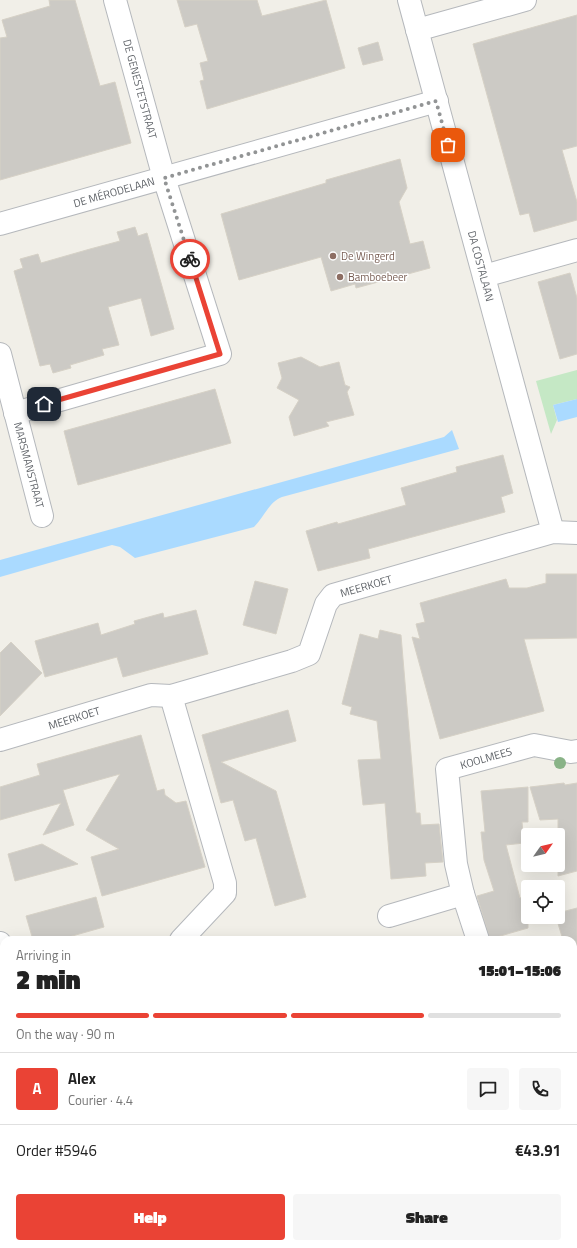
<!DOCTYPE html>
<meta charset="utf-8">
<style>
:root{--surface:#fff;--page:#f6f6f6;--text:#222;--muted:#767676;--line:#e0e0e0;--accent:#ea4335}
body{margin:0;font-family:"Titillium Web",sans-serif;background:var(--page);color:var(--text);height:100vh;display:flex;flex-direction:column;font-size:15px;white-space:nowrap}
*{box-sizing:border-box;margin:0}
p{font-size:13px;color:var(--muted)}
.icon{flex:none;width:22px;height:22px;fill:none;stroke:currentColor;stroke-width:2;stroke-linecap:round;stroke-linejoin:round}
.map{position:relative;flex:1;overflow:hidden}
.sheet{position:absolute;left:0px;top:936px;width:577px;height:312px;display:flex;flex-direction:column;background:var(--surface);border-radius:12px 12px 0 0;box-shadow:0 4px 16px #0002}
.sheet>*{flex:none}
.needle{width:26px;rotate:56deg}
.tools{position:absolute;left:521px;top:828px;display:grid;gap:8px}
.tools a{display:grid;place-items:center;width:44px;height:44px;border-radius:4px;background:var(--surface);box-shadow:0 4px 16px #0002;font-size:20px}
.pin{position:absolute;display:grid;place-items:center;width:34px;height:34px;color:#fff;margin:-17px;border-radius:8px;box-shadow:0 2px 6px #0006}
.courier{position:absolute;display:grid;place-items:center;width:40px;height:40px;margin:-20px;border:3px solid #ea4335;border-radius:50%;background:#fff;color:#222;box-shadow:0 1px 5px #0007}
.head em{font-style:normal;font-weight:800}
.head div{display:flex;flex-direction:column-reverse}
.head{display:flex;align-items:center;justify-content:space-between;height:68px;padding:0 16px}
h1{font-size:26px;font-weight:800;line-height:30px}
.bar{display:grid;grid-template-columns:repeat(4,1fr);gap:6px 4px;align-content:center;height:48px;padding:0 16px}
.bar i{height:5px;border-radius:3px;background:var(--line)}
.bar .selected{background:var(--accent)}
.bar p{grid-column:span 4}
.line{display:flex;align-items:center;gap:10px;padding:0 16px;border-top:1px solid var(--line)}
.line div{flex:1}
.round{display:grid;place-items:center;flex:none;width:42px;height:42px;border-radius:4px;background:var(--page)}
.cta{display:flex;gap:8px;margin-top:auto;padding:8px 16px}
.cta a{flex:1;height:46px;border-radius:4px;background:var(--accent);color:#fff;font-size:16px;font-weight:800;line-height:46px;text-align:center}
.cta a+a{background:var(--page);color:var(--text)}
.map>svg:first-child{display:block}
.green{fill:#c5e8c5}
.water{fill:#aadaff}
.building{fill:#cccac5;stroke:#d6d1c6}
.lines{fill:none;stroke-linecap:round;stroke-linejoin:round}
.minor-casing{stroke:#b5b8bc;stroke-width:24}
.minor{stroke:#fff;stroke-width:22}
.tree{fill:#89b387}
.done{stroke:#929495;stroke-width:4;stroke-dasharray:0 7.2}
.route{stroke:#ea4335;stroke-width:5}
.education-dot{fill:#8d6e63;stroke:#fff;stroke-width:1.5}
.labels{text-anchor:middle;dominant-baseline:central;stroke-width:3;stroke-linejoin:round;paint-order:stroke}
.street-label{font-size:11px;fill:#5f6368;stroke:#fff}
.education-label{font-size:11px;fill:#785e54;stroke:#fff;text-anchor:start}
</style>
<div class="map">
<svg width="577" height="1248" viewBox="0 0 577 1248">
<rect width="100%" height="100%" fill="#f1efe8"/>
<g class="green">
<polygon points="577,370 577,399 553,405 557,420 551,434 536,381"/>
<polygon points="0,1120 4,1126 4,1138 0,1141"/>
<polygon points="473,1244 511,1244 512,1248 473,1248"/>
</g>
<g class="water">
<polygon points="577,399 577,417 558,422 553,405"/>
<path d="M452,430L459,449L282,497C269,502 264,517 254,527L135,558L120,547L112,545L0,577V560L444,437Z"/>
<polygon points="0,1098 4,1101 4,1126 0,1120"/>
<polygon points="42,1244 64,1244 65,1248 43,1248"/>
</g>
<g class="building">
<polygon points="49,0 75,0 100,86 115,82 131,143 0,180 0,38 7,37 2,20 50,6"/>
<polygon points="177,0 257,0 262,16 326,0 345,68 207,109 200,81 204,80 200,63 208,61 197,24 185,27"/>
<polygon points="577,15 577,146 562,150 577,202 577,220 534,232 529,213 520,215 473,44"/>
<polygon points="378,42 383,60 363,65 358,48"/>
<polygon points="400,159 407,188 399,202 410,244 423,241 430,268 356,288 355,284 331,291 321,257 239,280 221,214 326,183 326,180"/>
<polygon points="135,227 138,236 147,233 174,329 151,336 141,298 108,307 119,345 102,349 104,355 70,365 71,368 53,373 50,364 40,366 14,271 23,268 20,259 38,254 41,263 90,249 120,241 117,232"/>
<polygon points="570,273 577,298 577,354 560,359 538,282"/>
<polygon points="301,357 320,367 339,362 345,385 350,387 347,392 354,415 326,422 329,426 294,436 289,417 299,400 277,388 282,378 278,363"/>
<polygon points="215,389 231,443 78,485 64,431"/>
<polygon points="503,455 513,493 501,497 505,512 368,549 370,558 318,571 306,531 337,522 338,524 406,505 401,488 457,472 456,467"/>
<polygon points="546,574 577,574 577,638 524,639 544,711 440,739 412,637 420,639 416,624 425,622 420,603 506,579 509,588 527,588 546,583"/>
<polygon points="255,581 288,589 276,634 243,625"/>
<polygon points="196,610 208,654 123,677 117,657 45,677 35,641 98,623 101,635 135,624 134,621 163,613 164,618"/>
<polygon points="380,630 401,635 416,813 420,813 421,825 439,824 443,862 425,863 426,876 391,879 385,803 363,805 358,760 381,759 377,721 350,714 352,707 342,704 360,634 378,639"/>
<polygon points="11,642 42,673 0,716 0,653"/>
<polygon points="288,710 296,741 221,762 276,791 306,897 275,906 256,838 245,841 233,800 221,803 202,735"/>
<polygon points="141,735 157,791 164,789 165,795 176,803 186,801 205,867 102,896 91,857 119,849 86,830 120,774 63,790 74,825 43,835 61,803 0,820 0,787 40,775 37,764"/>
<polygon points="564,783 565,785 577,783 577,871 558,876 558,819 540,820 530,787"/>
<polygon points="528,787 528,822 522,822 524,843 506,845 520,898 528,896 528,928 490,939 477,896 494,891 484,860 481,832 485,832 481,791"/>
<polygon points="42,844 78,864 15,881 8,854"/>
<polygon points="96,897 104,927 58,940 33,940 26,916"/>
<polygon points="577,908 577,951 573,951 573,940 563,940 556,917 558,917 558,913"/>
</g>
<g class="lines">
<g class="minor-casing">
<g id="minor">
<polyline points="409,0 553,532"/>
<polyline points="417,30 525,0"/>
<polyline points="0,224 437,101"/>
<polyline points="484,276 577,250"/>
<polyline points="0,354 42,516"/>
<polyline points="15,413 220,354 164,178 115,0"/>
<polyline points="0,740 151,695 171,696"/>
<polyline points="463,894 478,940"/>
<polyline points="389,916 463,894 456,864 447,769 534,745 571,752 577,751"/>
<polyline points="181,940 225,893 225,883 171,696 292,661 309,654 326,604 333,595 553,532 577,533"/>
<polyline points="0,943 4,948"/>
<polyline points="573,964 577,963"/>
<polyline points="0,1155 4,1152"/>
<polyline points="0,1213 4,1220"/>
<polyline points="19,1244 21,1248"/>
<polyline points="191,1244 196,1248"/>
<polyline points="360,1244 362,1248"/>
<polyline points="254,1248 268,1244"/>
</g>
</g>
<use href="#minor" class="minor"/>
</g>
<circle class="tree" cx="560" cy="763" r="6"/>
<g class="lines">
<polyline class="done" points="190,259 164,178 436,101 448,145"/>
<polyline class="route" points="44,404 220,354 190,259"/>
</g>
<g class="education-dot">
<circle cx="333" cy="256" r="4"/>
<circle cx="340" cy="277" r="4"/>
</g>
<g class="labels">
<g class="street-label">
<text transform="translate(140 89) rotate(75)">DE GENESTETSTRAAT</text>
<text transform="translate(114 192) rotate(-16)">DE MÉRODELAAN</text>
<text transform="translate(481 266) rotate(75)">DA COSTALAAN</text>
<text transform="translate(29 465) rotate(75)">MARSMANSTRAAT</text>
<text transform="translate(366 586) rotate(-16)">MEERKOET</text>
<text transform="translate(74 718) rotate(-17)">MEERKOET</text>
<text transform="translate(486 758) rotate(-16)">KOOLMEES</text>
</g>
<g class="education-label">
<text x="341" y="256">De Wingerd</text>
<text x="348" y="277">Bamboebeer</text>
</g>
</g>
</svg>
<div class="tools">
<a><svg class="needle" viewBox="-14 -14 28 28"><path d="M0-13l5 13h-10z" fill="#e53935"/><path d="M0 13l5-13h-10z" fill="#767676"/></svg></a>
<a><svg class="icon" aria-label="locate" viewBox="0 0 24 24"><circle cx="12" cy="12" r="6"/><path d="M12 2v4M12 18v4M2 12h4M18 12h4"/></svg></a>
</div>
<div class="pin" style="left:448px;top:145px;background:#ea580c"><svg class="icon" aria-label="bag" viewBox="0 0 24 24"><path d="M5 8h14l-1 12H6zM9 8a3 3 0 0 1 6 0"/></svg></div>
<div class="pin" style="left:44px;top:404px;background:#1f2937"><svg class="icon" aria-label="home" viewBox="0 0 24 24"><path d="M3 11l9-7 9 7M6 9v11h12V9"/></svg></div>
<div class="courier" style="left:190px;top:259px"><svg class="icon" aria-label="bike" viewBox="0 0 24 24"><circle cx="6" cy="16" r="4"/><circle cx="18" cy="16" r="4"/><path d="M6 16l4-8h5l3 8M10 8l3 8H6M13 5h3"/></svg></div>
<section class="sheet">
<div class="head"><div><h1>2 min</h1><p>Arriving in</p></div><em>15:01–15:06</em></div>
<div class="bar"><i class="selected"></i><i class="selected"></i><i class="selected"></i><i></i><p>On the way · 90 m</p></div>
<div class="line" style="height:72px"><b class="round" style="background:var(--accent);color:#fff">A</b><div><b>Alex</b><p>Courier · 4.4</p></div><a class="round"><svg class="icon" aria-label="chat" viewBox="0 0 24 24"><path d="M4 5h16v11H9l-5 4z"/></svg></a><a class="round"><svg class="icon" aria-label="phone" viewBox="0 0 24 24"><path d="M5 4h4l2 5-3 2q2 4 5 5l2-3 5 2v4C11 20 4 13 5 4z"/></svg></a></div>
<div class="line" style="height:52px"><div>Order #5946</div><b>€43.91</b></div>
<div class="cta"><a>Help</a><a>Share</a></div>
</section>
</div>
